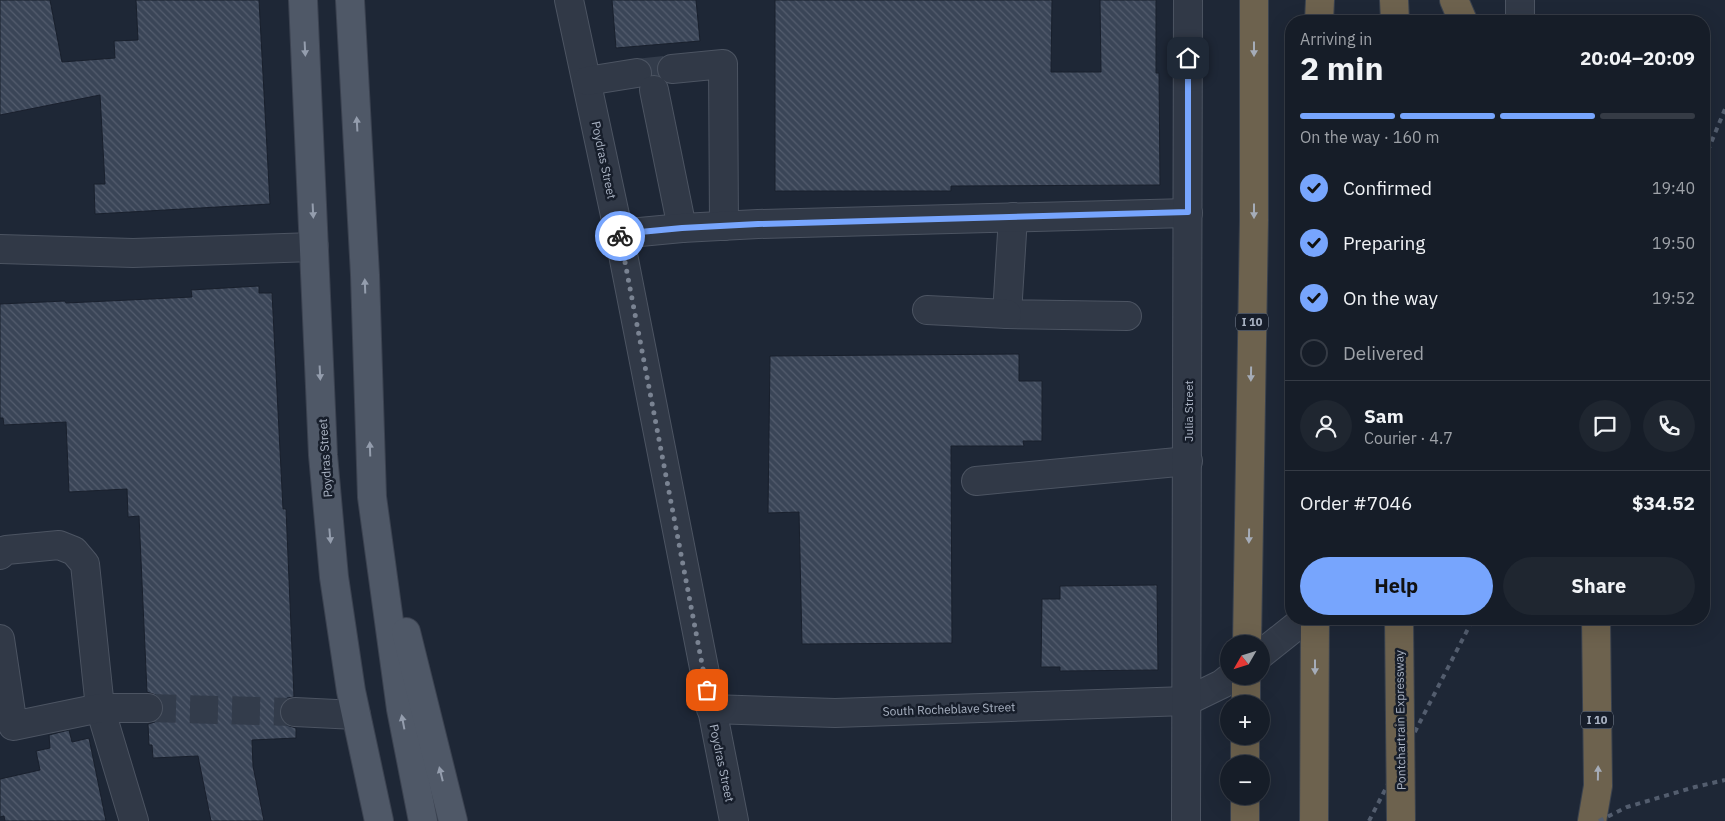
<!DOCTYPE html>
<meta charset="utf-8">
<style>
:root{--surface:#161d28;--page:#1f2630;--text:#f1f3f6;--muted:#9ea2a8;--line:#353b45;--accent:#77a5fd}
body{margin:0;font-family:"IBM Plex Sans",sans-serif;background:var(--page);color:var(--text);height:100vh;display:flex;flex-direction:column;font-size:19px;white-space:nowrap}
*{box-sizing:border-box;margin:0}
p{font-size:16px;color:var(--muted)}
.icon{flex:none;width:28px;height:28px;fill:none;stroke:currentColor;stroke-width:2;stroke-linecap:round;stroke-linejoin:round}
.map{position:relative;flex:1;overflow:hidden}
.drawer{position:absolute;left:1285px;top:15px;width:425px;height:610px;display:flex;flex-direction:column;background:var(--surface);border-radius:20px;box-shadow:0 5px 20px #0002,0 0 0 1px var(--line)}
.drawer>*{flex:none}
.needle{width:32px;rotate:231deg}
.controls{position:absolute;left:1220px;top:635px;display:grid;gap:10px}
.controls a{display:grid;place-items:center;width:50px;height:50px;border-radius:50%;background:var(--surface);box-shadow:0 5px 20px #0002,0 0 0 1px var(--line);font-size:25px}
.pin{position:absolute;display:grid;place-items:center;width:42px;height:42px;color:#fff;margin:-21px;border-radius:10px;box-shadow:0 2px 8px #0006}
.courier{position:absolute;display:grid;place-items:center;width:50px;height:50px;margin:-25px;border:4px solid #77a5fd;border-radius:50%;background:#fff;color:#222;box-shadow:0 1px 6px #0007}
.head em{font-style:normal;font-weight:700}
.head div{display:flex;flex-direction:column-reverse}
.head{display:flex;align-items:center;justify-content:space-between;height:85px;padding:0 15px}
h1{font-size:32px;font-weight:700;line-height:38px}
.bar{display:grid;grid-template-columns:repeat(4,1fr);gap:8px 5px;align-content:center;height:60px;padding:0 15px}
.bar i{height:6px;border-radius:4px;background:var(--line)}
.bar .active{background:var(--accent)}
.bar p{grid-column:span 4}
.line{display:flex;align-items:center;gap:12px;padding:0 15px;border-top:1px solid var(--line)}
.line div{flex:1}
.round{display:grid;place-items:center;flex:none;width:52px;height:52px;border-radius:26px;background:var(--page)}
ol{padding:0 15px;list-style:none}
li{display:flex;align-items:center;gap:15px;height:55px}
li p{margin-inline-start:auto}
li .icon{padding:5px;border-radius:50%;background:var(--accent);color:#111;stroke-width:4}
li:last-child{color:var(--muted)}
li i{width:28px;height:28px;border:2px solid var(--line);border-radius:50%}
.button{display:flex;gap:10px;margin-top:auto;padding:10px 15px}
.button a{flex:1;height:58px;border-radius:30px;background:var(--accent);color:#111;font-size:20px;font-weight:700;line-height:58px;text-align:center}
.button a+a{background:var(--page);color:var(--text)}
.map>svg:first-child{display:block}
.building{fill:url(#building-back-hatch);stroke:#19202d}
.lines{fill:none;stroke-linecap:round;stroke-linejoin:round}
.minor-tunnel{stroke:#333c4b;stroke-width:28;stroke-dasharray:28 14;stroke-linecap:butt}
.minor-casing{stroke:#4c5462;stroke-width:30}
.major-casing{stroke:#3b4250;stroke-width:30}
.highway-casing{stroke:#39414e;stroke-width:30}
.minor{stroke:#313947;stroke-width:28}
.major{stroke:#4f5867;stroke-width:28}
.highway{stroke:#6d624e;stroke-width:28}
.rail{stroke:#535d6e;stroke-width:4;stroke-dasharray:5 5;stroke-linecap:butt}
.highway-bridge-casing{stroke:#39414e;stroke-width:30;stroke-linecap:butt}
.highway-bridge{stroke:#6d624e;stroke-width:28}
.oneway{fill:#949dad}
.oneway2{fill:#a5acb8}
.done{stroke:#7a8392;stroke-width:5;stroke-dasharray:0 9}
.route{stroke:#77a5fd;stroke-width:6}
.labels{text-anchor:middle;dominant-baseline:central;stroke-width:5;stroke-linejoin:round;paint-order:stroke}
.shield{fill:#171e2b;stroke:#7f8796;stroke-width:1}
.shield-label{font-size:11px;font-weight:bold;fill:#abb4c4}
.street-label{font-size:12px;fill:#abb4c4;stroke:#171e2b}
</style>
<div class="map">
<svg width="1725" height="821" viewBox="0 0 1725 821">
<defs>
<pattern id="building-back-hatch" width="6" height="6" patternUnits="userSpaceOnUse" patternTransform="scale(1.25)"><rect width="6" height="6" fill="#3a4557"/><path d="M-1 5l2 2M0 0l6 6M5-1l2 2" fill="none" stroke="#545d6e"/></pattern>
</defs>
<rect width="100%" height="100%" fill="#1e2736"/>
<g class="building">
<polygon points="0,0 50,0 62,62 115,58 114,41 138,40 136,0 259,0 270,204 95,214 94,184 105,184 100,95 0,115"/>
<polygon points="612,0 696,0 700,41 616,48"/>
<polygon points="775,0 1052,0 1051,72 1101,72 1100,0 1156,0 1156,73 1159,73 1160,185 951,186 951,191 775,191"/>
<polygon points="259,286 259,293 272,293 283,509 286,509 294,697 287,698 282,703 279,712 281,720 286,725 296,728 296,738 252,740 253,766 264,821 211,821 198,756 153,758 152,745 149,745 148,724 155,722 161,716 164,708 162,701 156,695 147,692 139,516 128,517 127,489 69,492 66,422 4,425 3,418 0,418 0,304 65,301 66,303 192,297 191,290"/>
<polygon points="1019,354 1019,381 1042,381 1042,441 1023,441 1024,446 951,446 952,643 802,644 799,512 768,513 770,356"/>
<polygon points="1157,585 1158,670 1060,671 1060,667 1041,667 1042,599 1060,599 1060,586"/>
<polygon points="69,730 72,742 89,738 106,821 5,821 4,816 0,817 0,779 40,770 36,751 50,748 49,735"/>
</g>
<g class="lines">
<g class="minor-tunnel">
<polyline points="637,73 672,69"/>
<polyline points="148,708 295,712"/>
</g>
<g class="minor-casing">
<g id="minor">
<polyline points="569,0 619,234 734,821"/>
<polyline points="1520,21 1520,0"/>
<polyline points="672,69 723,64 724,226"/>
<polyline points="587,81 637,73"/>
<polyline points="654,90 682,228"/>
<polyline points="1013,217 1007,314 1127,316"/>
<polyline points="619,234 682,228 758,224 1188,213"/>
<polyline points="0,249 133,253 314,247"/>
<polyline points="927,310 1007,314"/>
<polyline points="976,481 1188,461"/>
<polyline points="0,555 6,550 59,545 74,551 85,564 100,708 134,821"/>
<polyline points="0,639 13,726 100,708 148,708"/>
<polyline points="1261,654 1305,619"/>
<polyline points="711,709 835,713 1187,701 1222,684 1232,676"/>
<polyline points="295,712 356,715"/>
<polyline points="1186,821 1188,0"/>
</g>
</g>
<g class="major-casing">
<g id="major">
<polyline points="303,0 323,455 334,577 351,691 379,821"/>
<polyline points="350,0 365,275 372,497 401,709 423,821"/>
<polyline points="406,632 453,821"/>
</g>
</g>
<g class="highway-casing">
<g id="highway">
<polyline points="1394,0 1395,21"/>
<polyline points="1454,0 1463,21"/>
<polyline points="1319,21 1320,0"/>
<polyline points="1247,644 1254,220 1254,0"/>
<polyline points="1246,704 1246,676"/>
<polyline points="1245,764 1245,736"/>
<polyline points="1245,821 1245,796"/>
<polyline points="1314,821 1315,619"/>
<polyline points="1592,821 1598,786 1596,619"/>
</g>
</g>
<use href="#minor" class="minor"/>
<use href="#major" class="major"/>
<use href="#highway" class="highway"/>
<g class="rail">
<polyline points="1704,160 1725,109"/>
<polyline points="1369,821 1473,619"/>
<polyline points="1599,821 1627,807 1695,787 1725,780"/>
</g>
<g class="highway-bridge-casing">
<polyline id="highway-bridge" points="1399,619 1401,821"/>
</g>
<use href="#highway-bridge" class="highway-bridge"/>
</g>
<defs><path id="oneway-solid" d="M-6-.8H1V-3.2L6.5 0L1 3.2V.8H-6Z" transform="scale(1.25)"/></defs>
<g class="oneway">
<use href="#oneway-solid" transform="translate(305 49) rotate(87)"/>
<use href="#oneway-solid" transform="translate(357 124) rotate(-93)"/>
<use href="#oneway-solid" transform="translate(313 211) rotate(87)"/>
<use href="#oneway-solid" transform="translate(365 286) rotate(-92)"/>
<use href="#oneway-solid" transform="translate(320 373) rotate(87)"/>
<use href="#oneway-solid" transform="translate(370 449) rotate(-92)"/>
<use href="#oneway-solid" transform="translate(330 536) rotate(85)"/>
<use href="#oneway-solid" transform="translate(403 722) rotate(-101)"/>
<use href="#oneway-solid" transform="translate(441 774) rotate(-104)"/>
</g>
<g class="oneway2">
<use href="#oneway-solid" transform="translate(1254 49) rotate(90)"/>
<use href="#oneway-solid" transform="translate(1254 211) rotate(90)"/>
<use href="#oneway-solid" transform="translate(1251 374) rotate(91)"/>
<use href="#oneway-solid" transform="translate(1249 536) rotate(91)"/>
<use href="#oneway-solid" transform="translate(1315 667) rotate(90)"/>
<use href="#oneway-solid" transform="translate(1598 773) rotate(-89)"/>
</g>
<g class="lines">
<polyline class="done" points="620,236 707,690"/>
<polyline class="route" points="620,236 619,234 682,228 758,224 1188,212 1188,58"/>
</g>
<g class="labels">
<g class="shield">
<rect x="1236" y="313.5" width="32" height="17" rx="4"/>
<rect x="1581" y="711.5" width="32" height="17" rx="4"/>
</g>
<g class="shield-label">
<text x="1252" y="322">I 10</text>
<text x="1597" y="720">I 10</text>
</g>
<g class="street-label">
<text transform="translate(604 160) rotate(78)">Poydras Street</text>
<text transform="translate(1188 411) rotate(-90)">Julia Street</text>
<text transform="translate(325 458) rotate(-94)">Poydras Street</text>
<text transform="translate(949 709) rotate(-2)">South Rocheblave Street</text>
<text transform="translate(1400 720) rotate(-91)">Pontchartrain Expressway</text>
<text transform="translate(722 763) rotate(78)">Poydras Street</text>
</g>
</g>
</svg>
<div class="controls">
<a><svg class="needle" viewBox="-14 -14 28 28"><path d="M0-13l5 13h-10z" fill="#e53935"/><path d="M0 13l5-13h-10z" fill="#9ea2a8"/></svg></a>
<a>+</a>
<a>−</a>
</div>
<div class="pin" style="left:707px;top:690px;background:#ea580c"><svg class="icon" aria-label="bag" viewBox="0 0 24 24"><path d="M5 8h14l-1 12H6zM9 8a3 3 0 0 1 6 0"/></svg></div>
<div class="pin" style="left:1188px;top:58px;background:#1f2937"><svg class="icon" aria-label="home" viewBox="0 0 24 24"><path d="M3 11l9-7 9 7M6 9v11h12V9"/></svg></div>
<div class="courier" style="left:620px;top:236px"><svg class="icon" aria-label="bike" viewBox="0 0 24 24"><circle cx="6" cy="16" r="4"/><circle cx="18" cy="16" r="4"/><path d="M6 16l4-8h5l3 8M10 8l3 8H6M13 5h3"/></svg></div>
<section class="drawer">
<div class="head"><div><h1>2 min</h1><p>Arriving in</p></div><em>20:04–20:09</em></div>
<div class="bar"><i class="active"></i><i class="active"></i><i class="active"></i><i></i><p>On the way · 160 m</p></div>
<ol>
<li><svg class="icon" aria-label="check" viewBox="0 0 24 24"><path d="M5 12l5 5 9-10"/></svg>Confirmed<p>19:40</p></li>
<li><svg class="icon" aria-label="check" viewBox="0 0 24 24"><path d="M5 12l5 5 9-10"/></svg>Preparing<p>19:50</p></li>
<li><svg class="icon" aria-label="check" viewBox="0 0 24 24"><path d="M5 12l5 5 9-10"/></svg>On the way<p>19:52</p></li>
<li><i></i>Delivered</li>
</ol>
<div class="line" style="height:90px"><a class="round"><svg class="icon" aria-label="person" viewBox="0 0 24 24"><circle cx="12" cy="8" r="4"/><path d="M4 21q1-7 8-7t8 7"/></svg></a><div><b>Sam</b><p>Courier · 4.7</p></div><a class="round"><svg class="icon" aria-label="chat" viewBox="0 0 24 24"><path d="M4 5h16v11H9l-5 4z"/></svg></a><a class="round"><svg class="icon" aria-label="phone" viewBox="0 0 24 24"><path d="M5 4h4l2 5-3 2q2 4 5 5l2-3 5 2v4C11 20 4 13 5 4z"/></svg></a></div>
<div class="line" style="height:65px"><div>Order #7046</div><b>$34.52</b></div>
<div class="button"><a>Help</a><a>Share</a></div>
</section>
</div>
